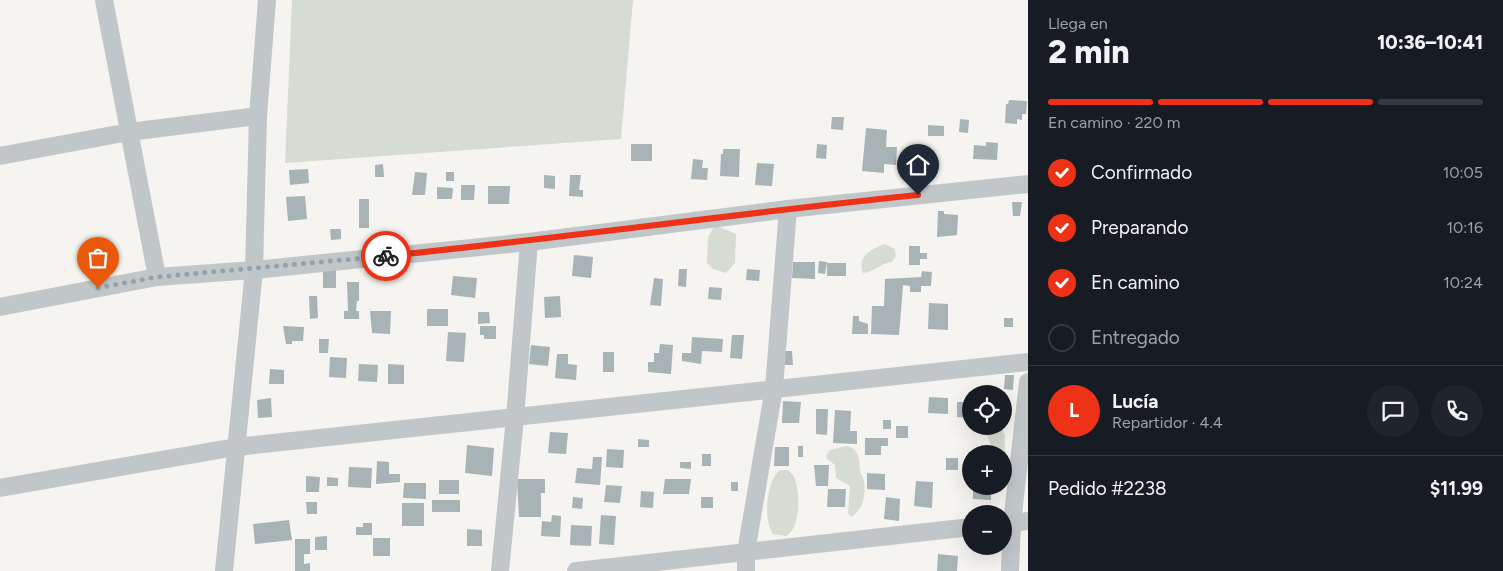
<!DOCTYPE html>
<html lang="es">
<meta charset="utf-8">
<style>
:root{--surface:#171b24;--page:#20242c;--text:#f1f3f6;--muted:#9ea1a6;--line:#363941;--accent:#ee3217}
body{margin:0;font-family:Figtree,sans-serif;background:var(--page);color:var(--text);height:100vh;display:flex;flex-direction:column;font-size:19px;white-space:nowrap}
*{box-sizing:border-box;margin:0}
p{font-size:16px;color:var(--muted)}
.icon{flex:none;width:28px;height:28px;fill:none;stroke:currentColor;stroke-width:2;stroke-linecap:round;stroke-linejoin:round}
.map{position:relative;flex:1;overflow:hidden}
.details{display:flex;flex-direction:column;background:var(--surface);width:475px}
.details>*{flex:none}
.tools{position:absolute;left:962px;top:385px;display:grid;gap:10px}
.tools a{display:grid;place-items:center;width:50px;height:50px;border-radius:50%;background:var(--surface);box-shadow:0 5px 20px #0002;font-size:25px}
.pin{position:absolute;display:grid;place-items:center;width:42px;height:42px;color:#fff;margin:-51px -21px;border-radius:50% 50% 50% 0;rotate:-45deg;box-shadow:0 0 5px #0007}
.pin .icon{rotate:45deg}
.courier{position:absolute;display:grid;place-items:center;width:50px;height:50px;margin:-25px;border:4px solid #ee3217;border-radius:50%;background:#fff;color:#222;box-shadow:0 1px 6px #0007}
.headline em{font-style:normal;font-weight:800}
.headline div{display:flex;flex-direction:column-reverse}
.headline{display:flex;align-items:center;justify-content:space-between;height:85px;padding:0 20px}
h1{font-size:32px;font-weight:800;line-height:38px}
.bar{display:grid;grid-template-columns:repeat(4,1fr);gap:8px 5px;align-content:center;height:60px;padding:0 20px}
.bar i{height:6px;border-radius:4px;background:var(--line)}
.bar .active{background:var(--accent)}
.bar p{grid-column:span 4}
.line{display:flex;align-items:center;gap:12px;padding:0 20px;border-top:1px solid var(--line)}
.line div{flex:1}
.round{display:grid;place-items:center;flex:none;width:52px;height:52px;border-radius:26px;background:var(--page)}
ol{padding:0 20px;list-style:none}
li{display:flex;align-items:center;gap:15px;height:55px}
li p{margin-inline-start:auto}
li .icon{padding:5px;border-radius:50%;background:var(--accent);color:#fff;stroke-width:4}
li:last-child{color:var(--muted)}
li i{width:28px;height:28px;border:2px solid var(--line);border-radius:50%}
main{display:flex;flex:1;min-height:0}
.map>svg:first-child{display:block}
.green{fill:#d6dcd1}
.building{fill:#a8b3b6}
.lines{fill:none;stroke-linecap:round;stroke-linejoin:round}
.minor{stroke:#c1c6c8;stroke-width:18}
.done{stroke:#95a3a9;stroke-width:5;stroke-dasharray:0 9}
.route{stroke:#ee3217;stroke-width:6}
</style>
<main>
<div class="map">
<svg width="1028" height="571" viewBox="0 0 1028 571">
<rect width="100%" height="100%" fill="#f5f4f0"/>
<g class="green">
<polygon points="292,0 633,0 621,139 285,163"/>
<polygon points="715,225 736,234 735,263 726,273 713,269 707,263 708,237"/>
<path d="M885,244L895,249L896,256L892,262C880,263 875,272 863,273C857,256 871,249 885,244Z"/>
<polygon points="984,426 1001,426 1005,436 1004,459 1004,454 994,454"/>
<path d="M847,446C860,449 859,460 860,471C861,475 864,478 864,482C866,495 863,510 851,517L848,513L850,486L836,478L835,465L827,459L826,456L830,450Z"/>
<path d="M780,470H788C790,472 794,476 795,479C800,493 801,528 786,536L773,534C763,520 766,481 780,470Z"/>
</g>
<g class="building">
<polygon points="1009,100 1027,101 1026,114 1022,114 1022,120 1017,119 1017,124 1005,123 1006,104 1008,104"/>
<polygon points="832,117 844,117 843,130 831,129"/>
<polygon points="960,119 969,120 968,133 959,132"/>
<polygon points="928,125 944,126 944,136 928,136"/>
<polygon points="866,128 887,130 886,147 897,147 896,165 884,164 884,173 862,171"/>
<polygon points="986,142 998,143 997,160 973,159 974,145 986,146"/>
<rect x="631" y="144" width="21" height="17"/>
<polygon points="817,144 827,145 826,159 816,158"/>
<polygon points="723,149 740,149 739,177 720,176 721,154 723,154"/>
<polygon points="693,159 703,160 702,168 708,168 707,180 691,179"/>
<polygon points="757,163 774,164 772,186 755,185"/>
<polygon points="383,164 384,177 375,177 375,165"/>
<polygon points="308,169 309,183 290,185 289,170"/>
<polygon points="415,172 427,173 425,195 412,195"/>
<rect x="446" y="172" width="8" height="9"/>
<polygon points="544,175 555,176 555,189 544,188"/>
<polygon points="570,175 581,175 579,190 583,190 583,197 569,196"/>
<polygon points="461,185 475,185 474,200 461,200"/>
<polygon points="488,186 510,186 509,204 488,204"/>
<polygon points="437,187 453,188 452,199 437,199"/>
<polygon points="305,196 307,219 288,221 286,197"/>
<rect x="359" y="199" width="10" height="29"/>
<polygon points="1012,202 1022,202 1020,216 1013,216"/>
<polygon points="938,211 944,211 944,214 958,215 957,235 937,237"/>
<polygon points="330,229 341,229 341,239 331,240"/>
<polygon points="909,246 920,246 920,253 927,253 927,259 920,259 920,265 909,265"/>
<polygon points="574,255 593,257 591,278 572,276"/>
<polygon points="819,261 827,262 825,274 818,273"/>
<polygon points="793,262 815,262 815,279 792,278"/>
<rect x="827" y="263" width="19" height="13"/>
<rect x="323" y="266" width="13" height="22"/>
<polygon points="679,269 687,269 686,287 678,286"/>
<polygon points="747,269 760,270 759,281 746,280"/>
<polygon points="922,271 932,272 931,286 921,286 921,292 910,292 910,286 903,285 899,335 871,334 872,306 884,306 885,279 921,277"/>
<polygon points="453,276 477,278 475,298 451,295"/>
<polygon points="654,278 663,279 661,306 650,305"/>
<polygon points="347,282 359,282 359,301 357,301 356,311 359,311 359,319 344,319 344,311 348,311"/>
<polygon points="709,287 722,288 721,300 708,299"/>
<polygon points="309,296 317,296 318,318 310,319"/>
<polygon points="560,296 561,317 545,318 544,297"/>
<polygon points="929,303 948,304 948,330 928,329"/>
<rect x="427" y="309" width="21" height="17"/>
<polygon points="370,311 391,311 390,334 372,333"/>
<polygon points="478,312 489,312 490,323 478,324"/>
<polygon points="853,316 859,316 859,321 868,324 868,334 852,334"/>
<rect x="1004" y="318" width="9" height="9"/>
<polygon points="283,326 304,327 303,341 292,341 292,344 286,344"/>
<polygon points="480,326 496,326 496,339 484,339 484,335 480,335"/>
<polygon points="448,332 466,333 464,362 446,361"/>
<polygon points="732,335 744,335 742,359 730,358"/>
<polygon points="692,337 723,339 722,352 702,351 701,364 682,361 682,353 691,353"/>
<polygon points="319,339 329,339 328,353 319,353"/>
<polygon points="660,344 673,345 671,374 648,372 648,362 654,362 654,353 659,353"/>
<polygon points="531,345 550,347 548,366 529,364"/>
<polygon points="783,351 792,351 793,365 784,365"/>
<rect x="603" y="352" width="11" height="20"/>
<polygon points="557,354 568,354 568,364 577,365 576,380 555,378"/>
<polygon points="330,357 347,358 346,378 329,377"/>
<polygon points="359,364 378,365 377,382 358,381"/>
<polygon points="388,364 404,365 404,384 388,384"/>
<polygon points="270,369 284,370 284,384 269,384"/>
<polygon points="1005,375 1014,375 1013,390 1004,389"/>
<polygon points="929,397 948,398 948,414 928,413"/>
<polygon points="271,398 272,417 258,418 257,400"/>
<polygon points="783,401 801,402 799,423 782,423"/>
<polygon points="957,402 970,402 969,418 957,417"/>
<polygon points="816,409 828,409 827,435 816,434"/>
<polygon points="835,410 851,411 850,431 857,431 857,444 833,443"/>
<rect x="883" y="420" width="8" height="9"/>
<rect x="896" y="426" width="12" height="12"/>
<polygon points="550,432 568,433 566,454 548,453"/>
<polygon points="865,438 888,438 888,446 881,446 881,455 865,455"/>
<polygon points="638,439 649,440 649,447 638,447"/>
<polygon points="467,445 494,448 492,476 465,473"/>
<rect x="798" y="446" width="5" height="11"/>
<polygon points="775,447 789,447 789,466 774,466"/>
<polygon points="607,449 624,450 623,468 606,467"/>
<rect x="702" y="454" width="9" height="12"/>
<polygon points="593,457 602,457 600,485 575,483 577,468 592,469"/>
<rect x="946" y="458" width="12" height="12"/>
<polygon points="377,461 389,462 389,474 400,474 400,482 376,484"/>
<polygon points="680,462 691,462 691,469 680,468"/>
<polygon points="814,465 829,465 828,486 816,486"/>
<polygon points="349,467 372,468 371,488 348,487"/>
<polygon points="867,473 885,474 885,490 867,489"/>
<polygon points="306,476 320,477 319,492 306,492"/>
<polygon points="327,477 338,478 338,486 327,486"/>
<polygon points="517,479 545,479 545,493 541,493 541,517 519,517"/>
<polygon points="665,479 691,479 689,494 663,494"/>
<rect x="439" y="480" width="20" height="14"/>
<polygon points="916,481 933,482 932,508 914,506"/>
<rect x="731" y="482" width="7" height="9"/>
<polygon points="404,483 426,483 426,499 403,498"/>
<polygon points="606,485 622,486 620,503 604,502"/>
<polygon points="973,486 991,486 991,500 973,499"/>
<polygon points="828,489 846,489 845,507 827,507"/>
<polygon points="641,491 654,492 653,508 640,507"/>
<polygon points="573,497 583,498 582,509 572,508"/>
<rect x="701" y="497" width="12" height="11"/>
<polygon points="886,497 900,499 899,521 884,519"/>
<rect x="432" y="500" width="28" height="12"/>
<polygon points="306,502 317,502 317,514 307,514"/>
<rect x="402" y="503" width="22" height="23"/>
<polygon points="552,515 561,516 560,537 541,536 542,521 551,522"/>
<polygon points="601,515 616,516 614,545 599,544"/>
<polygon points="289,520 292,540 255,544 253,524"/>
<polygon points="363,523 372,523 372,535 356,535 356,527 363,527"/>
<polygon points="571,525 592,526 591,546 570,545"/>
<polygon points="467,529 482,530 482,546 467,546"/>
<polygon points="327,536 327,550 315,550 315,537"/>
<rect x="373" y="538" width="17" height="18"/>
<polygon points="295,539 310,539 310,554 304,554 304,564 310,563 310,571 295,571"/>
<polygon points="938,554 958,556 957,571 937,571"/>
</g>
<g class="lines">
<g class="minor">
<polyline points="104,0 157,277"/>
<polyline points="0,156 129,132 258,116"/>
<polyline points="0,307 157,277 254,270 529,242 788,209 1028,184"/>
<polyline points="1028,382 1012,523 1028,521"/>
<polyline points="0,488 236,447 1028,362"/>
<polyline points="1004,524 1012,523 1010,571"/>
<polyline points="224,571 254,270 258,116 267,0"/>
<polyline points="500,571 515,418 529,242"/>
<polyline points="576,571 971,527"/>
<polyline points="746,571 746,552 774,388 788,209"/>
</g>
</g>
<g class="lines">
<polyline class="done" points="98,288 157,277 386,256"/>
<path class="route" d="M386,256C564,238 740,213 918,195"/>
</g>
</svg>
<div class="tools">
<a><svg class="icon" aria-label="locate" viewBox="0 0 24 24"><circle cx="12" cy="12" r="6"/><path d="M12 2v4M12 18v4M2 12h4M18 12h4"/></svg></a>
<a>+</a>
<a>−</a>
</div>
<div class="pin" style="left:98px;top:288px;background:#ea580c"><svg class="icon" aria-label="bag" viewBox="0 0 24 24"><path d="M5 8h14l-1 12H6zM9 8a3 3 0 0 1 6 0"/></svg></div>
<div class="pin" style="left:918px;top:195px;background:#1f2937"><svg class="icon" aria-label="home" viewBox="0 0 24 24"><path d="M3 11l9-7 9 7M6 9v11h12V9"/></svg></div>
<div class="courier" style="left:386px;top:256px"><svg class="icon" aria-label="bike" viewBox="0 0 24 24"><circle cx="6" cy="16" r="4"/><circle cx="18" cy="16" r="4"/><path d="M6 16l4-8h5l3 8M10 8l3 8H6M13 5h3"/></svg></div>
</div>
<section class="details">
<div class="headline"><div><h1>2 min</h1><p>Llega en</p></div><em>10:36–10:41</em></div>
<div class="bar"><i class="active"></i><i class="active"></i><i class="active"></i><i></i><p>En camino · 220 m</p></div>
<ol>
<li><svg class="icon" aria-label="check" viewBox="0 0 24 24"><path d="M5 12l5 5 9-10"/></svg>Confirmado<p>10:05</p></li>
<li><svg class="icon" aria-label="check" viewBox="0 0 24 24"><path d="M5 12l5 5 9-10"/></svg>Preparando<p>10:16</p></li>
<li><svg class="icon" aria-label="check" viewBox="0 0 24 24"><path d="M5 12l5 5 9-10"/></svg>En camino<p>10:24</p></li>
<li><i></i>Entregado</li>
</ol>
<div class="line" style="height:90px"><b class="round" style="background:var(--accent);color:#fff">L</b><div><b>Lucía</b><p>Repartidor · 4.4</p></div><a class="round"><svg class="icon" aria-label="chat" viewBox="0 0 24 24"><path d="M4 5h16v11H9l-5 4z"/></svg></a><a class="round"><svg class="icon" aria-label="phone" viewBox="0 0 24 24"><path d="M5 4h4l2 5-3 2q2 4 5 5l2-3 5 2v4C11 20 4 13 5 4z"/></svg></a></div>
<div class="line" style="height:65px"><div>Pedido #2238</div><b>$11.99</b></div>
</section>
</main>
